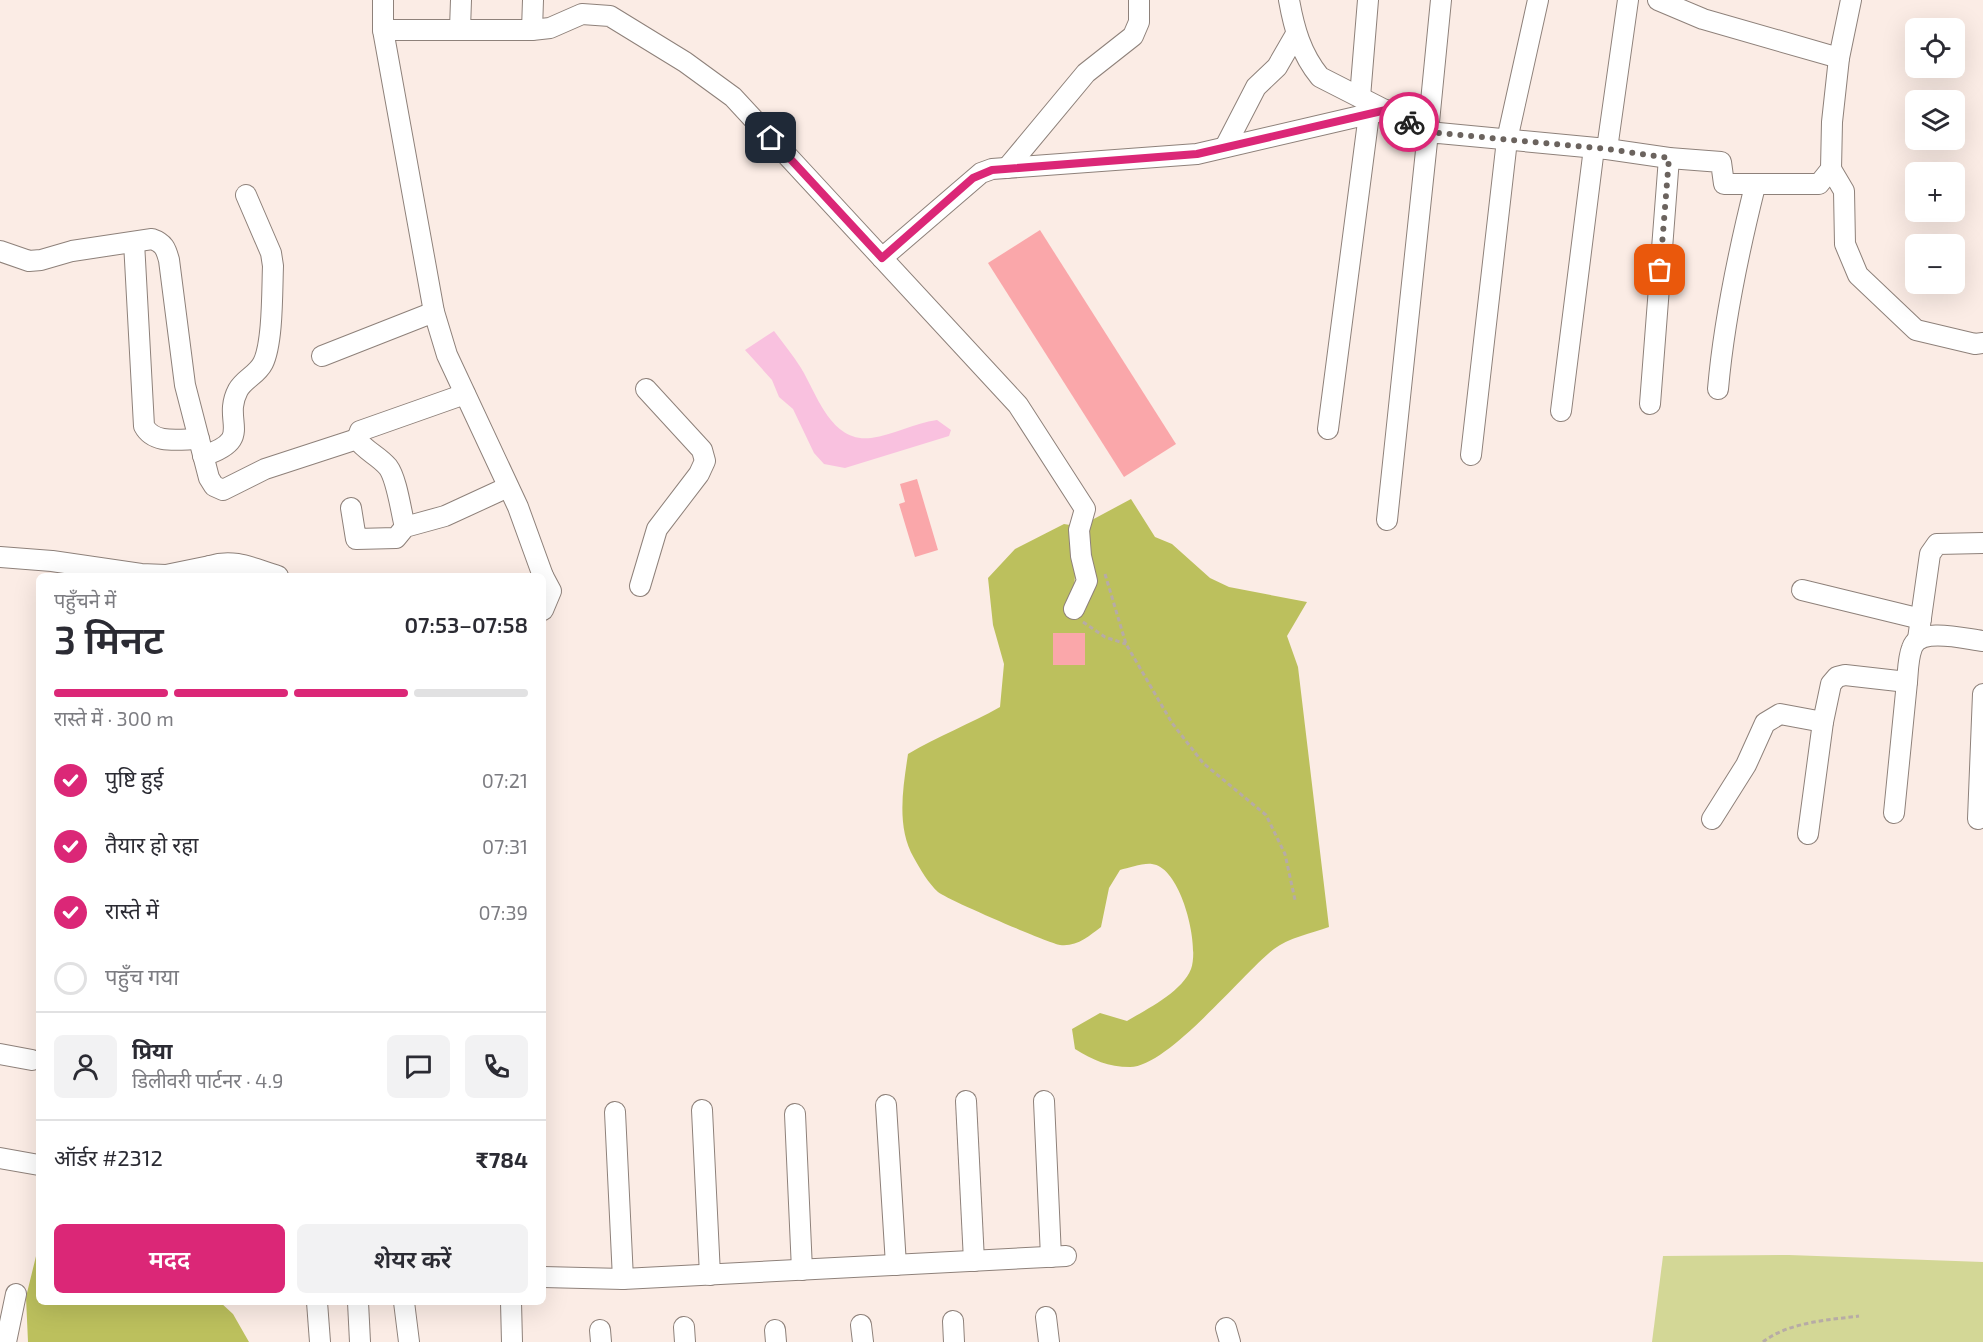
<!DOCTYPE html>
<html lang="hi">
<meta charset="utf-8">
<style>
:root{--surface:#fff;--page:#f2f2f3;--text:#2b2b33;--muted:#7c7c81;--line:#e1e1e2;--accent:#db2777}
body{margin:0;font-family:"Exo 2","Noto Sans Devanagari",sans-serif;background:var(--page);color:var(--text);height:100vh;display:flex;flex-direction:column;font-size:22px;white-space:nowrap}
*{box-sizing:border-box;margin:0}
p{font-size:20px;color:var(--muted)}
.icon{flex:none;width:33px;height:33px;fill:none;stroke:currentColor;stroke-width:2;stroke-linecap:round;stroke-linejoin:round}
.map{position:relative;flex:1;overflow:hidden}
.details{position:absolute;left:36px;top:573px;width:510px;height:732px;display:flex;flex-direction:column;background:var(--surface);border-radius:9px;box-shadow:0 6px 24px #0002}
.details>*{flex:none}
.fabs{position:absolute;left:1905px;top:18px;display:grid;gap:12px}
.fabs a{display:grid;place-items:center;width:60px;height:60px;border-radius:9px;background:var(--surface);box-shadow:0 6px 24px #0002;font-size:30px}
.pin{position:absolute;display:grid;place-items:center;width:51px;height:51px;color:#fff;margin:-26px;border-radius:12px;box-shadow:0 3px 9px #0006}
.courier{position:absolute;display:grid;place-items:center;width:60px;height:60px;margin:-30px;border:4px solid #db2777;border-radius:50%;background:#fff;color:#222;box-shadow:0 2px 8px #0007}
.summary em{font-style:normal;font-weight:600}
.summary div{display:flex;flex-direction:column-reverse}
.summary{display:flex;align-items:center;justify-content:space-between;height:102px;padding:0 18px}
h1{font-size:39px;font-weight:600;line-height:45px}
.bar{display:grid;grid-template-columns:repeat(4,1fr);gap:9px 6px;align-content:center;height:72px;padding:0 18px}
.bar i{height:8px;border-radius:4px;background:var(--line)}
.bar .selected{background:var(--accent)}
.bar p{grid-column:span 4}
.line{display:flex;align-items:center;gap:15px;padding:0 18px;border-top:2px solid var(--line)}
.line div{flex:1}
.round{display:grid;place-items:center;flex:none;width:63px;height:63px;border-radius:9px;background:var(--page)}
ol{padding:0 18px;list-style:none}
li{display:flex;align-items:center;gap:18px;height:66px}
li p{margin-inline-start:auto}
li .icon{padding:6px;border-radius:50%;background:var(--accent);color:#fff;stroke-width:4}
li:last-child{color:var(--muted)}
li i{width:33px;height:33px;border:3px solid var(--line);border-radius:50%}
.primary-button{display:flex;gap:12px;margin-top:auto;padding:12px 18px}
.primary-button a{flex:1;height:69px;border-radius:9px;background:var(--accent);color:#fff;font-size:24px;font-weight:600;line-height:69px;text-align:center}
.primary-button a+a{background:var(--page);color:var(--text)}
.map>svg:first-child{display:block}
.green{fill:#d3d796}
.forest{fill:#bcc05d}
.water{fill:#f9c1df}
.building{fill:#faa7aa}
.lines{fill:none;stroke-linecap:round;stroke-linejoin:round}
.minor-casing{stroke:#8e817a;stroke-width:22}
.path{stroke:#b7aba6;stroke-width:3;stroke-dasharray:4.5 3;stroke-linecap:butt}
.minor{stroke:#fff;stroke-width:20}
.done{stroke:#6b635e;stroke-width:6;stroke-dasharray:0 10.8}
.route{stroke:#db2777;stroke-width:8}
</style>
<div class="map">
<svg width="1983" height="1342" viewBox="0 0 1983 1342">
<rect width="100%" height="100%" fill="#fbece5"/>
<polygon class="green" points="1789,1255 1983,1262 1983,1342 1652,1342 1663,1256"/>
<g class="forest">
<path d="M1131,499L1155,537L1172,544L1210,578L1229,587L1307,602L1287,636L1298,667L1329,927C1312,933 1288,938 1274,949C1242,974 1168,1067 1130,1067C1108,1067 1093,1060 1075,1049L1072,1029L1100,1013L1127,1021C1147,1009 1182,992 1191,969C1200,945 1181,867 1152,864C1142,863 1129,868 1120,870L1109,888L1101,927C1089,936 1077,947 1060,945C1048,943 946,899 938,892C929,884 920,869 914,858C896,827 903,788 908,754C938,736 970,724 1000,707L1004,664L993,625L988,578L1015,549L1064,524L1070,525L1075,575L1072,618L1085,611C1093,583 1085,551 1090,521Z"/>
<polygon points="39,1244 39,1302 220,1302 233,1314 249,1342 28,1342 26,1297"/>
</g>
<path class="water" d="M774,331C783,343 793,355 801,368C817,394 831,443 871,438C894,435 914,423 937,420L951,430L949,436L845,468L824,464L814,453L793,409L779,397L772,380L745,350Z"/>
<g class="building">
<polygon points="1040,230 1176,444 1124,477 988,263"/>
<polygon points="917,479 938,550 915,557 899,504 905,502 900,484"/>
<rect x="1053" y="633" width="32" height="32"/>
</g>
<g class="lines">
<g class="minor-casing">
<g id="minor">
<polyline points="383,0 383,30 434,312 447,355 518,507 543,576"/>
<path d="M1289,0C1294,28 1301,54 1320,77L1428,132L1441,0"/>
<polyline points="1658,0 1703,19 1839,58 1851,0"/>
<polyline points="460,29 461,0"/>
<polyline points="383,30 532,30 550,28 582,14 610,16 685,62 733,97 1018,405 1085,509 1079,530 1081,556 1087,581 1074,609"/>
<polyline points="532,30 533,0"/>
<polyline points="1360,97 1368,0"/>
<polyline points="1225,147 1256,87 1277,67 1296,34"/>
<polyline points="1607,149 1669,158 1721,162 1724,184 1819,184 1831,169 1832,122 1839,58"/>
<polyline points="1007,168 1086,73 1133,36 1139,22 1139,0"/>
<polyline points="1831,169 1844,191 1845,244 1858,275 1916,330 1975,344 1983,343"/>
<path d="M134,242L144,426C154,445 180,439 199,439"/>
<path d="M0,251L29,261L41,260L72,251L152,239C164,243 166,249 169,260L185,385L209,478L214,486L223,490L265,469L357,439"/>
<polyline points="882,258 981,173 992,169 1197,154 1386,110"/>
<polyline points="322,356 434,312"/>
<path d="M1718,389C1724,320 1738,254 1755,186"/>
<polyline points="1650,404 1669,158"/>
<polyline points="1561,411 1594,148"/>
<polyline points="1328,429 1369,114"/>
<polyline points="1471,455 1507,140 1538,0"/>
<path d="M203,456C256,439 221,422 238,390C244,379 257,375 263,363C273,343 272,290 273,266L271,253L246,195"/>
<polyline points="351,508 356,539 396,538 405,527 445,516 508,487"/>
<polyline points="1387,520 1428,132 1607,149 1628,0"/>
<path d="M405,527C401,512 397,479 388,467C378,455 365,451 357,439L360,431L465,394"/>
<polyline points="0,557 52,561 141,574 166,575 210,566 222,576"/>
<path d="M210,566C235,558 254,569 278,576"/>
<polyline points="543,576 551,591 543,610"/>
<polyline points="640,586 657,529 699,474 705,461 702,450 646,389"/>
<polyline points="1802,590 1921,619"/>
<polyline points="1918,639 1930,554 1937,544 1983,543"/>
<polyline points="1894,813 1907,682"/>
<polyline points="1712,819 1746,765 1765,723 1780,714 1823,722"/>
<polyline points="1978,819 1983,694"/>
<path d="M1808,834L1823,722L1831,684L1837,677L1845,675L1907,682C1908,671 1908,658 1912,648C1919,626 1965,639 1983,641"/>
<polyline points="0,1054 32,1060"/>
<polyline points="966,1101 974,1261"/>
<polyline points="1044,1101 1051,1257"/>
<polyline points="886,1105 896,1265"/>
<polyline points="702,1110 710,1275"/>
<polyline points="615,1112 623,1279"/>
<polyline points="795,1114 802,1270"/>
<polyline points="0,1158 39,1165"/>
<polyline points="543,1277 623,1279 1066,1256"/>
<polyline points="317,1302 320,1342"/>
<polyline points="358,1302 360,1342"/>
<polyline points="404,1302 409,1342"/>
<polyline points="511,1302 512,1342"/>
<polyline points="1046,1317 1049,1342"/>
<polyline points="953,1321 954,1342"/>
<polyline points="861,1325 863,1342"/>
<polyline points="684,1327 685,1342"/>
<polyline points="1226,1328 1230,1342"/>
<polyline points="600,1330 601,1342"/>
<polyline points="775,1330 776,1342"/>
<polyline points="6,1342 16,1294"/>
</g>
</g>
<g class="path">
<polyline points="1105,574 1126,644 1172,723 1203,763 1266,815 1285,854 1295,900"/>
<polyline points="1083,622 1105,637 1126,644"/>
<path d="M1763,1342C1788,1322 1829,1320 1859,1316"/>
</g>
<use href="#minor" class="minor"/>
</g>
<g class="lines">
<polyline class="done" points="1409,122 1428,132 1607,149 1669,158 1660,270"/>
<polyline class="route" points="771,138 882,258 973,178 992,170 1197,154 1386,110 1409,122"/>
</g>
</svg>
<div class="fabs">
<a><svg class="icon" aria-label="locate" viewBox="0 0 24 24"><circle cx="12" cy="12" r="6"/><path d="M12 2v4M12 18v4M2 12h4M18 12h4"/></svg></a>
<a><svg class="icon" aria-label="layers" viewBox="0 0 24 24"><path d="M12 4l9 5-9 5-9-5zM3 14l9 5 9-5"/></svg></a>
<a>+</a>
<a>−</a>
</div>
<div class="pin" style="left:1660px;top:270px;background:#ea580c"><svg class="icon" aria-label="bag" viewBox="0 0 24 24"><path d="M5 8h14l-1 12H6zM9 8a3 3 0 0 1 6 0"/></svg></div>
<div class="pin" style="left:771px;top:138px;background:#1f2937"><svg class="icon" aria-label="home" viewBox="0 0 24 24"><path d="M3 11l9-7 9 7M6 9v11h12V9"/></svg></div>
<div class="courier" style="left:1409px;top:122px"><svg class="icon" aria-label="bike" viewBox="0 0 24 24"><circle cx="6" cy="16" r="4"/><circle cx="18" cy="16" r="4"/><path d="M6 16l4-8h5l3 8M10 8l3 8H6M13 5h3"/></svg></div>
<section class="details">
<div class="summary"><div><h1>3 मिनट</h1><p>पहुँचने में</p></div><em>07:53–07:58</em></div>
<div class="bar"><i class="selected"></i><i class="selected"></i><i class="selected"></i><i></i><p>रास्ते में · 300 m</p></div>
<ol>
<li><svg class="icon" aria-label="check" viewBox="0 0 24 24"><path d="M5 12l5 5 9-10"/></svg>पुष्टि हुई<p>07:21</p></li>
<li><svg class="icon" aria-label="check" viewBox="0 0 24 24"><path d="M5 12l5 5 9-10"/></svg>तैयार हो रहा<p>07:31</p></li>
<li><svg class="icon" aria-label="check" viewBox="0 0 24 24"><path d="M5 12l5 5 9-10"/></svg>रास्ते में<p>07:39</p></li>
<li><i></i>पहुँच गया</li>
</ol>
<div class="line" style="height:108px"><a class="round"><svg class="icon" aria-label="person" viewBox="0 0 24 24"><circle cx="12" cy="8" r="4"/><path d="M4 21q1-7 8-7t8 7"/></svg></a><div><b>प्रिया</b><p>डिलीवरी पार्टनर · 4.9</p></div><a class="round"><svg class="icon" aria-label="chat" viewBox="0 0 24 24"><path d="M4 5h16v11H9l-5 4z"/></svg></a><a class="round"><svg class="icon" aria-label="phone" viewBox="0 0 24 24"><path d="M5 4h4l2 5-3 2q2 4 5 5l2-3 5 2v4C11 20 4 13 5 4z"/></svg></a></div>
<div class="line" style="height:78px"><div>ऑर्डर #2312</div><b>₹784</b></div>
<div class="primary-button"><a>मदद</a><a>शेयर करें</a></div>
</section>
</div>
